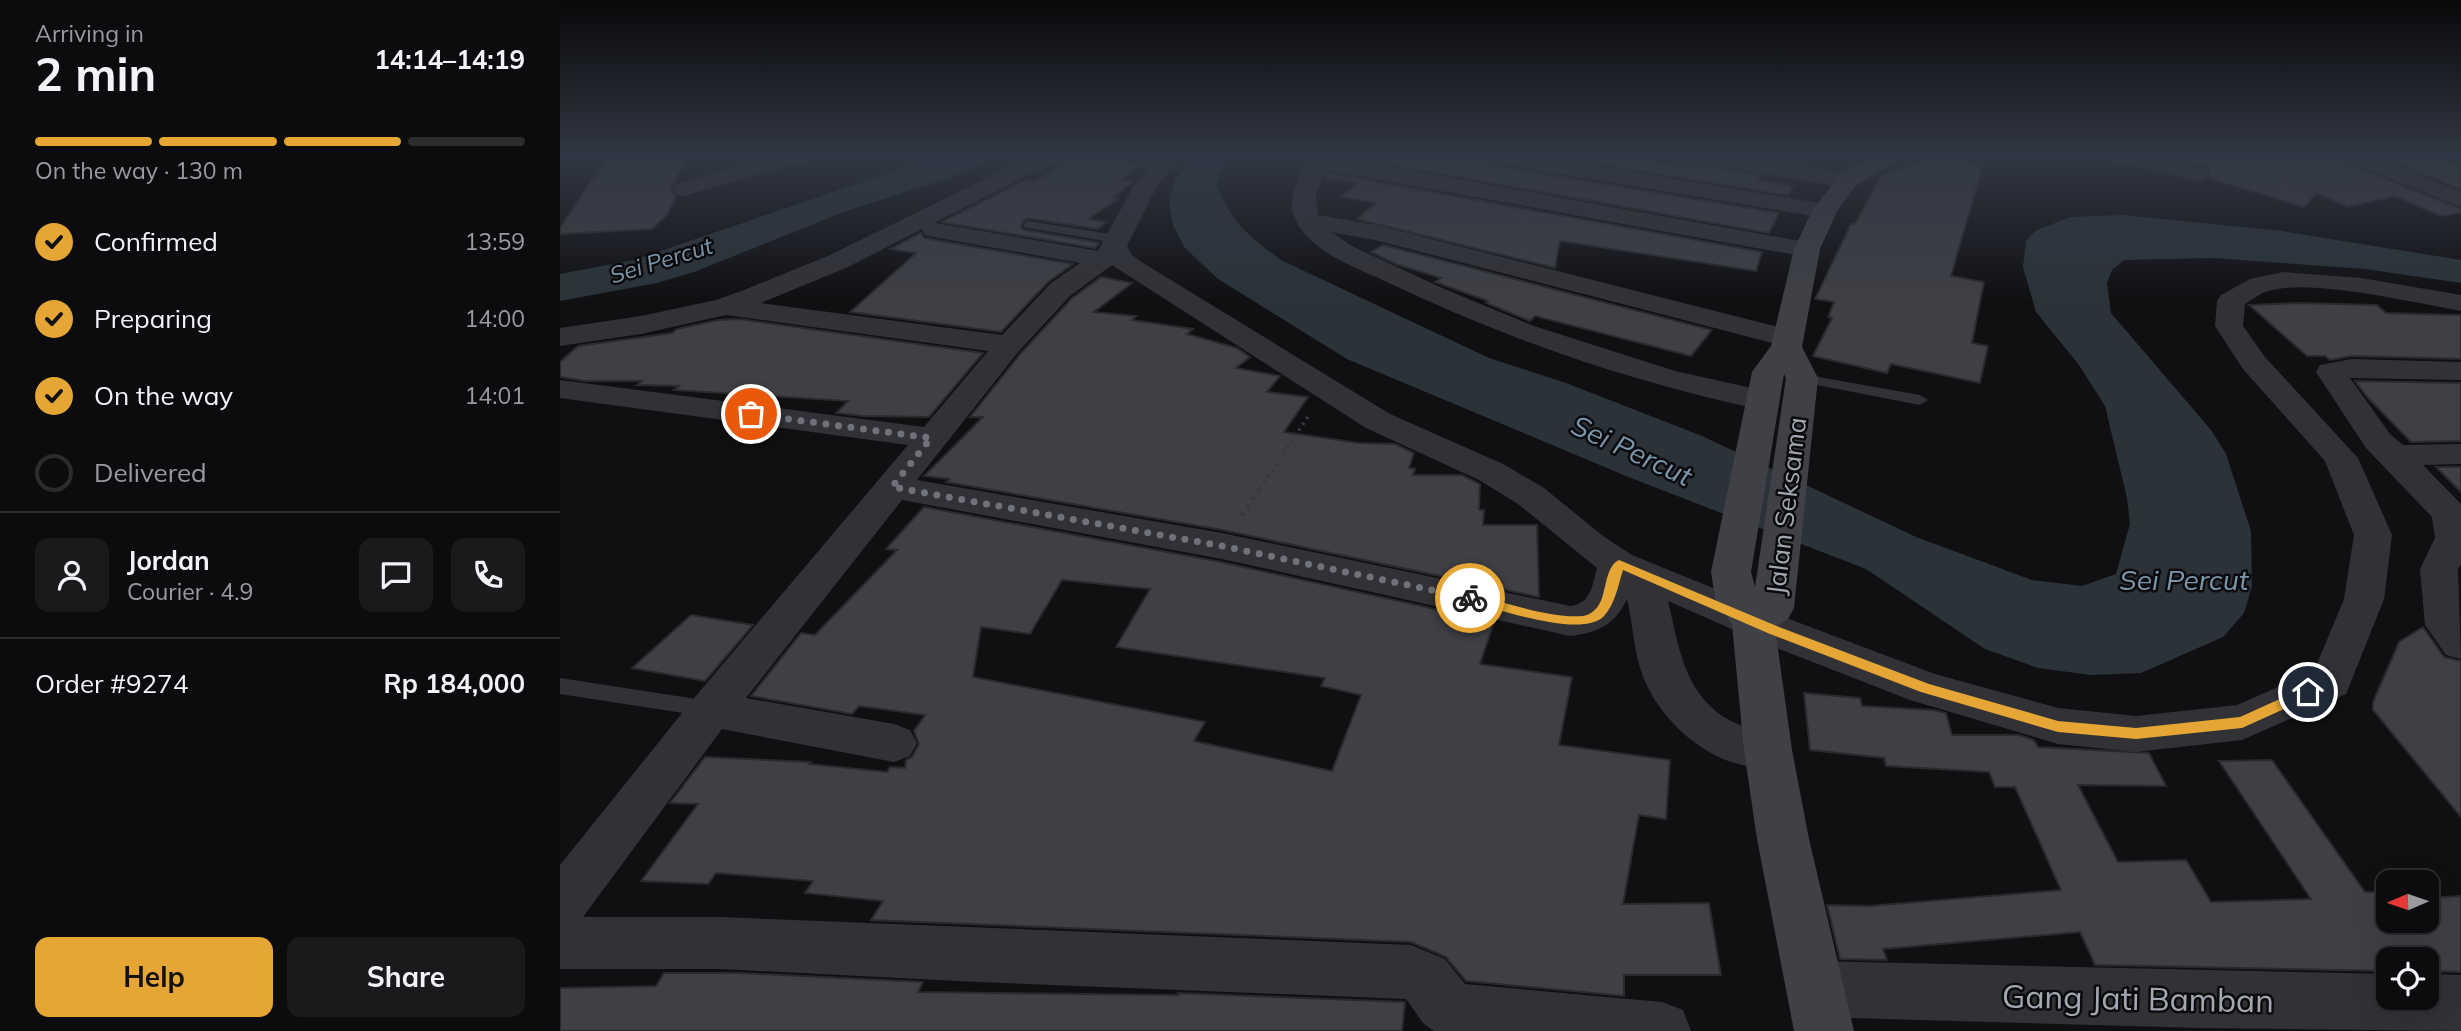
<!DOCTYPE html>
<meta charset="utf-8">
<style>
:root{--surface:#0c0c0e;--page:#1a1a1c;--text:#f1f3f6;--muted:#9a9b9e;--line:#2c2c2e;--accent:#e5a635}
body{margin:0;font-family:Mulish,sans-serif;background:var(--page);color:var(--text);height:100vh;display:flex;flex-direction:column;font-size:26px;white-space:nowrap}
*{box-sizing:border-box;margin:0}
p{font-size:23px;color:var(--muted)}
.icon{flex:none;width:38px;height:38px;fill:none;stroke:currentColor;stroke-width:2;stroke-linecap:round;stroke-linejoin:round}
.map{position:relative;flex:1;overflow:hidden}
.panel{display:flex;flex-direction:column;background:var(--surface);width:560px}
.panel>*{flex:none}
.needle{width:46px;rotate:268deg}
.fabs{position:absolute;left:1816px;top:870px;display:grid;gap:14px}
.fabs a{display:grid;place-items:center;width:63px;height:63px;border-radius:14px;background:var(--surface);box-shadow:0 7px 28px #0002,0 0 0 2px var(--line);font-size:35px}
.pin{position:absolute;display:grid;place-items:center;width:60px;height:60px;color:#fff;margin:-30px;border:4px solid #fff;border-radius:50%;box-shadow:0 2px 7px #0007}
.courier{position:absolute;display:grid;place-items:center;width:70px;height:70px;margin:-35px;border:5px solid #e5a635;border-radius:50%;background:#fff;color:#222;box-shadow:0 2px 9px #0007}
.overview em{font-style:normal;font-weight:700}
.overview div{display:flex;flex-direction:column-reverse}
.overview{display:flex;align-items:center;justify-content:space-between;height:119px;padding:0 35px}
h1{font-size:46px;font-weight:700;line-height:52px}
.bar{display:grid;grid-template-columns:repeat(4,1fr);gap:10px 7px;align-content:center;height:84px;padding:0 35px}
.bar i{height:9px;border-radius:5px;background:var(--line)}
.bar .current{background:var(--accent)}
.bar p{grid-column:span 4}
.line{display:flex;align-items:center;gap:18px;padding:0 35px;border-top:2px solid var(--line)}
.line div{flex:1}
.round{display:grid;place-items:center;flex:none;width:74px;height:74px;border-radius:14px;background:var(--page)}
ol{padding:0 35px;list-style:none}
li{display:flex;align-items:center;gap:21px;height:77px}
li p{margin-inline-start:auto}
li .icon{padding:7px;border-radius:50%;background:var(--accent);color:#111;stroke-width:4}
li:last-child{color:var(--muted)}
li i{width:38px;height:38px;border:4px solid var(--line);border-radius:50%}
.action{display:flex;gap:14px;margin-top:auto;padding:14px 35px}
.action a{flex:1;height:80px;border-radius:14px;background:var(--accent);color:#111;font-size:28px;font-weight:700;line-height:80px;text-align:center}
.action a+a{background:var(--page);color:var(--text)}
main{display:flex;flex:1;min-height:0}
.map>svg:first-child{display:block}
.water{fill:#2b3339}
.building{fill:#3f4045;stroke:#2a2a2d;stroke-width:2;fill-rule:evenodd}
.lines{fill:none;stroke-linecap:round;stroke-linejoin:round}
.path-far1{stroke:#38393d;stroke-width:3.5;stroke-dasharray:2.5 4.5;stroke-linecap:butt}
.path{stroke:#38393d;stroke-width:4.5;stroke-dasharray:3.5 6;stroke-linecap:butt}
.service{fill:#323236;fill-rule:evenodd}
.minor{fill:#323236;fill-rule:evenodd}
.secondary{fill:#404146;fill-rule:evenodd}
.route{fill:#e5a635}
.done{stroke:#6f727a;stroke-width:7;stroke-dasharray:0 12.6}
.labels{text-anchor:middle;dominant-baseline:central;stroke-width:5;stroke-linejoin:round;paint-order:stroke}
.far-water-label{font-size:23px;font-style:italic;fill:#7b96ab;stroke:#0b0b0d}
.street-label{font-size:26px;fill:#a2a7b2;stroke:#0b0b0d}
.water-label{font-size:28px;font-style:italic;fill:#7b96ab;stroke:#0b0b0d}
.near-street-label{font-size:32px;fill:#a2a7b2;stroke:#0b0b0d}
</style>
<main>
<section class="panel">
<div class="overview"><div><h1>2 min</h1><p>Arriving in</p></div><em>14:14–14:19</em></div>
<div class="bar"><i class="current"></i><i class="current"></i><i class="current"></i><i></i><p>On the way · 130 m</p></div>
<ol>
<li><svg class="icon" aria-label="check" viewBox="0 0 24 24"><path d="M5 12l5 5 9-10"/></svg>Confirmed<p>13:59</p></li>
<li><svg class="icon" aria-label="check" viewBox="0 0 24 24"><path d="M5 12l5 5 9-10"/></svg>Preparing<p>14:00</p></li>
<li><svg class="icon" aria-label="check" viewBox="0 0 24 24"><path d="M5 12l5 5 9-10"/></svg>On the way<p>14:01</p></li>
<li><i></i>Delivered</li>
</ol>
<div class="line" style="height:126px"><a class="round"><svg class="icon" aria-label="person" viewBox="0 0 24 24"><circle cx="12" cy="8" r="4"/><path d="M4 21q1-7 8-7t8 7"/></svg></a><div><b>Jordan</b><p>Courier · 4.9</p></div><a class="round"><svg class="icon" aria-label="chat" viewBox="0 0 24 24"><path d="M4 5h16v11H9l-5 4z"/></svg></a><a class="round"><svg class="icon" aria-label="phone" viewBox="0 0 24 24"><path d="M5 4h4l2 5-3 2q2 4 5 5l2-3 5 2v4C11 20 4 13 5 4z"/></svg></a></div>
<div class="line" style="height:91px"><div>Order #9274</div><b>Rp 184,000</b></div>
<div class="action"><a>Help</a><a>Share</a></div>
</section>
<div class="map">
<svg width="1901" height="1031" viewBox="0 0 1901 1031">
<rect width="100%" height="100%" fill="#101012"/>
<g class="water">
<polygon points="379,156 433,156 392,177 286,211 134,272 97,283 0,301 0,274 74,260"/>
<path d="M638,156H673L662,163L656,184C674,225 685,233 721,260L929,358L1006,383L1142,436L1356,537L1472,580L1522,586L1556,574L1570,524L1567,498L1545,406L1519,365L1476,312L1463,267L1466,241L1475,231L1510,217L1563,215L1722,231L1901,260V283L1805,269L1654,258L1564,260L1552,270L1547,283L1551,313L1651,430L1666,454L1691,531L1692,586L1684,613L1663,637L1581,673L1531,675L1478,668L1425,649L1306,569L1071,478L787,359L658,279L625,248L613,225L609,202L615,180Z"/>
</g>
<g class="building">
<polygon points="48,156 129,156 113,182 116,181 110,187 116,197 107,215 92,229 0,234 0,228"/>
<polygon points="784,156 922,156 926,162 935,166 1219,213 1209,233"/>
<polygon points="988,156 1053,156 1138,169 1141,165 1200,175 1198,180 1233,186 1228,195"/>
<polygon points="1377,156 1389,156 1422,168 1391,276 1424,282 1412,343 1428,346 1420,383 1331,364 1327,373 1253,356 1272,318 1268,317 1274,302 1255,299 1291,224 1295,224 1322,175"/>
<polygon points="1603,156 1780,156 1785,163 1901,209 1901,213 1881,216 1835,196 1788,207 1756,193 1744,207 1649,178 1650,173 1646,166"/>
<polygon points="1818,156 1871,156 1901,167 1901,189"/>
<polygon points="512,157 581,164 560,180 573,182 552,198 558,199 528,219 547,222 537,229 468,218 463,221 461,227 464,230 539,243 535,248 382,222 465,180 476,181"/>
<polygon points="767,173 1202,252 1196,271 1000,241 995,268 797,219 816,203 781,197 798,183 765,178"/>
<polygon points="361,233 364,238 374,240 513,264 488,282 441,332 290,312 356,253 330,249"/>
<polygon points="823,245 1152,330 1131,356 975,316 970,321 926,303 928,301 875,282 881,278 836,264 811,252"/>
<polygon points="541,277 572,283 534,312 576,316 572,320 633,329 627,334 677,348 690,357 676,368 720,376 707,392 748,397 724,432 799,443 835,444 854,453 849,468 855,469 853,475 902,475 920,484 919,510 924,510 923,525 977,525 979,597 662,530 386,482 389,479 364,476 423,417 410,417 461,353 512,298"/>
<polygon points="1739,303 1817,305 1826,313 1901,315 1901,359 1792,356 1770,360 1765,356 1747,356 1689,305"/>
<polygon points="179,319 423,353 369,417 303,416 276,413 288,401 114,390 119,386 77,385 82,381 25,381 0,377 0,362 18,346 112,333 117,329 158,320"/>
<polygon points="1795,381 1901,383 1901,441 1851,442 1808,398"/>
<polygon points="1876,467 1901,467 1901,492"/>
<path d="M364,507L661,562L934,622L920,664L1012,677L999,745L1110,760L1106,819L1079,815L1063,904L1149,903L1161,975H1064V996L906,981L886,957L851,942L311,920L323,901L245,893L253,881L156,873L148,884L81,881L138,804L110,803L145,757L251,762L249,764L327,772L330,767L345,768L346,760L352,757L359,744L354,731L365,715L299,706L292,714L191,696L241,633L255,635L337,550L326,549ZM502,580L590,589L556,647L765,678L761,686L801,695L772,771L634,741L645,722L413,677L421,627L470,634Z"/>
<polygon points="131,615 193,625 145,681 72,668"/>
<polygon points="1863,627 1884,657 1901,661 1901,817 1813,710 1813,702 1839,642"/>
<polygon points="1244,693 1300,698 1302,706 1373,710 1386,713 1392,735 1459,735 1474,740 1478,747 1589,753 1606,786 1518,785 1558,862 1626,860 1651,902 1751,899 1659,761 1712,760 1805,892 1829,892 1829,920 1867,920 1867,898 1901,896 1901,972 1867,971 1867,959 1829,959 1829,971 1535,965 1520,932 1323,949 1327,960 1280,959 1267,905 1309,906 1501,890 1455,787 1435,787 1429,772 1326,766 1324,758 1250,750"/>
<polygon points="104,973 180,973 363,982 358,992 618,995 618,993 845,1002 842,1031 0,1031 0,988 96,986"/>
</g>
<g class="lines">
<polyline class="path-far1" points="700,489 749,415"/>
<polyline class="path" points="682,516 701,487"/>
<g class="service">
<polygon points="468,221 556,235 562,239 556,243 464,227 464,223"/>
<polygon points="1236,373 1360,395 1368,400 1360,405 1231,380 1229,377"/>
<polygon points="0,678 149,701 157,703 160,709 157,715 149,717 0,694"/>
</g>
<g class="minor">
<polygon points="214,156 248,156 245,161 124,196 116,194 112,189 116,184"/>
<path d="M472,156H499L496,161L374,223L538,251L573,187L598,156H620L596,188L567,246L571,254L583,263L830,414L943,464L984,488L1043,536L1072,555L1229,619L1375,674L1498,708L1576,716L1677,705L1754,671L1784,599L1794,535L1765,461L1683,369L1655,326L1657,301L1661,295L1690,279L1724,272L1801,278L1901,295V311C1855,303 1750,278 1708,291C1700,293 1692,300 1685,304L1683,326L1705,357L1798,458L1832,535L1824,599L1786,694L1682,740L1576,752L1498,744L1350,700L1199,641L1108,601C1120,652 1126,704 1182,726C1195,731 1211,732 1224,737L1231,750L1224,763C1169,782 1104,729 1084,679C1074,655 1073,625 1067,599C1055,625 1037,633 1010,636L662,559L342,500L186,698L334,724L350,730L357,743L350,756L334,762L162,729L23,917H160L851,945L885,959L905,984L1102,1002L1123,1010L1131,1031H874L863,1023L846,999L418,982L160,969H0V865L135,697L348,445L0,398V380L364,427L428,351L166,315L81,334L0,346V328L81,316L156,300L184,290L270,255ZM362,229L365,235L374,237L520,263L490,284L442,335L201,303L288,267ZM552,265L806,428L919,480L958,504L1037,568C1032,586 1031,604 1010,606L662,533L357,480L459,351L510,296Z"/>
<path d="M749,156H771L1256,244L1260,249L1256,254L1247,257L765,170L756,195L758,215L816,225L1238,332L1243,338L1238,344L1228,347L815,240L771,232L792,246L882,288L974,326L1115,371L1214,393L1219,400L1214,407L1203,410C1072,382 948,340 827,282C795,267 754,254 736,221C724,198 741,177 749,156Z"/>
<polygon points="925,156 974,156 1265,204 1274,206 1277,211 1274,216 1265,218 936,163 928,161"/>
<polygon points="1133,156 1180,156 1287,174 1295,176 1298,181 1295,186 1287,188 1144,163 1136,161"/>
<polygon points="1552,156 1589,156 1645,169 1648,174 1645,179 1637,181 1555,161"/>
<polygon points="1783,156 1812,156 1901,192 1901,207 1786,161"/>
<polygon points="1792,359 1901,362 1901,380 1790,378 1830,434 1843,445 1901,444 1901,464 1863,465 1901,504 1901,564 1898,569 1901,659 1886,655 1865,625 1860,569 1875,538 1872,517 1806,448 1756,372 1760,365"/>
<polygon points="1255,961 1829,974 1829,998 1867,998 1867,974 1901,975 1901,1031 1639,1028 1255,1017 1235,1009 1227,989 1235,969"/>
</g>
<path class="secondary" d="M1312,156H1339L1336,161L1295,186L1277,211L1260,249L1242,347L1258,378L1234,608L1228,619L1215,628L1232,750L1249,839L1294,1031H1234L1197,839L1184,750L1172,624L1155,598L1151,572L1192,372L1211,346L1234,249L1252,211L1279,176ZM1224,374L1226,378L1195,587L1191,572Z"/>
</g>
<linearGradient id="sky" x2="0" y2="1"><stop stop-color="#09090a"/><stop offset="0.52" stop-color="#313744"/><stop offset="1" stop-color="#313744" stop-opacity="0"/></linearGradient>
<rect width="1901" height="300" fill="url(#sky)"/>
<path class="route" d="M1059,560L1219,627L1369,684L1498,721L1576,728L1680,717L1744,688L1748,687L1755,692L1753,696L1682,728L1576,739L1498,732L1361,692L1210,634L1063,570C1058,586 1055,604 1044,616C1022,639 939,609 910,602L904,598L910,594C942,601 990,619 1023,616C1032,615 1039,607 1042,598C1046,587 1047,565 1059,560Z"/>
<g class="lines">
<polyline class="done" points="191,414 371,438 332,487 662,546 910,598"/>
</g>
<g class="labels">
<g class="far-water-label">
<text transform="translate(101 260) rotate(-17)">Sei Percut</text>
</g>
<g class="street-label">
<text transform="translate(1226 506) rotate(-83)">Jalan Seksama</text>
</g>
<g class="water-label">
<text transform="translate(1072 450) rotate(25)">Sei Percut</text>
<text x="1624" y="579">Sei Percut</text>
</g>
<g class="near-street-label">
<text transform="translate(1578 998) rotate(1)">Gang Jati Bamban</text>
</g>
</g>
</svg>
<div class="fabs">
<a><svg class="needle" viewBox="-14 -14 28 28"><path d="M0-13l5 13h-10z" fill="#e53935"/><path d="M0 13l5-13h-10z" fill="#9a9b9e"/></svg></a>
<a><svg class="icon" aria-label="locate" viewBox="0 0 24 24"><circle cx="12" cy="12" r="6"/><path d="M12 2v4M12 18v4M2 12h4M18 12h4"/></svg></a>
</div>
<div class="pin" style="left:191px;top:414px;background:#ea580c"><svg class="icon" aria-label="bag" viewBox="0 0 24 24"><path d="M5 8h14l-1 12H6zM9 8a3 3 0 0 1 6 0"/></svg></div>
<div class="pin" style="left:1748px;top:692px;background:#1f2937"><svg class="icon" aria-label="home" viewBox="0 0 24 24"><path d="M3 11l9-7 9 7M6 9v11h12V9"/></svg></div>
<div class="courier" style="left:910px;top:598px"><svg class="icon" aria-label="bike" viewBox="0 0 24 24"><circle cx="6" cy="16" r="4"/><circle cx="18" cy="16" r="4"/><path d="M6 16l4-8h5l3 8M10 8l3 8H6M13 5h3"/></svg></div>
</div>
</main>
